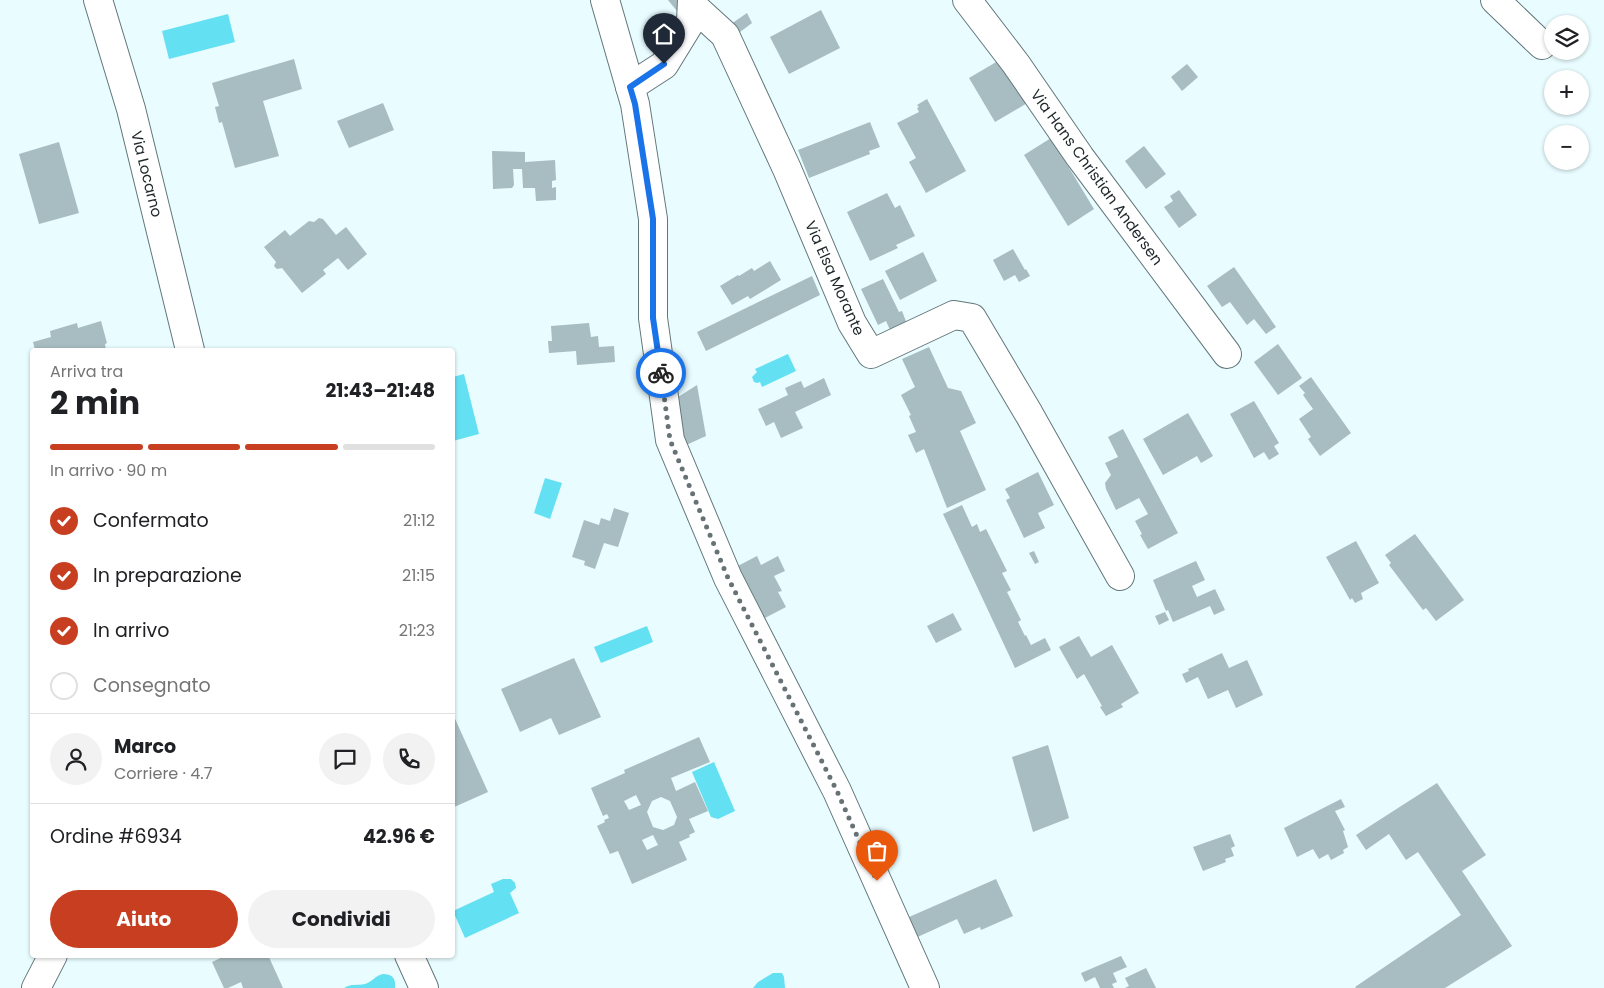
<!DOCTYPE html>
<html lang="it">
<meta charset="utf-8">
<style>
:root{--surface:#fff;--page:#f2f2f2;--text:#202124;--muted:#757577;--line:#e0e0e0;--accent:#c83e21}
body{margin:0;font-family:Poppins,sans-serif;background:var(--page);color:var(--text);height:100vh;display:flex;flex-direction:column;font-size:19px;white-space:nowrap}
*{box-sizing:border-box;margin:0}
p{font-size:16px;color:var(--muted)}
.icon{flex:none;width:28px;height:28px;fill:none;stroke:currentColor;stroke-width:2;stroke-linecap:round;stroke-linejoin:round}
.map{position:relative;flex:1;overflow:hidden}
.panel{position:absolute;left:30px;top:348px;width:425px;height:610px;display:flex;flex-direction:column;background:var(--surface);border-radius:5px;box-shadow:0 1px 4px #0004}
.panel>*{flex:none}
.controls{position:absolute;left:1544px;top:15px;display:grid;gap:10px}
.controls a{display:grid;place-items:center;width:45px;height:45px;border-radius:50%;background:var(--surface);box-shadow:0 1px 4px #0004;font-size:25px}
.pin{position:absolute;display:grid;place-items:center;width:42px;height:42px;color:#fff;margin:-51px -21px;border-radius:50% 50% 50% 0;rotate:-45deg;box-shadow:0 0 5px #0007}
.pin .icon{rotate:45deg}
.courier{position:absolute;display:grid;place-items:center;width:50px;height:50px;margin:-25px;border:4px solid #1a73e8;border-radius:50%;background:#fff;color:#222;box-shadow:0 1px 6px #0007}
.head em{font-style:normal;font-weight:700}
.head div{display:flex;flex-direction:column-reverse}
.head{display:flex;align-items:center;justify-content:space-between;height:85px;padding:0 20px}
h1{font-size:32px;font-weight:700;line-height:38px}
.bar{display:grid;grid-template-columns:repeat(4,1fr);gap:8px 5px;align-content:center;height:60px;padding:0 20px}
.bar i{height:6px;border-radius:4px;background:var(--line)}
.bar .on{background:var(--accent)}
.bar p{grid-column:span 4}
.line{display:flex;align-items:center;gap:12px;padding:0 20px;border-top:1px solid var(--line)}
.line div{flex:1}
.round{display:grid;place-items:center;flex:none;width:52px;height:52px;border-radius:26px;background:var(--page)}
ol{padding:0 20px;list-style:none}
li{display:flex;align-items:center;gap:15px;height:55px}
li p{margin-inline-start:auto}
li .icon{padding:5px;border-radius:50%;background:var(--accent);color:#fff;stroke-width:4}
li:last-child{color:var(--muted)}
li i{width:28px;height:28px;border:2px solid var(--line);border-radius:50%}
.action{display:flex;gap:10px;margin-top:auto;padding:10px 20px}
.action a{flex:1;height:58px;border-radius:30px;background:var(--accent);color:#fff;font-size:20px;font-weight:700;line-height:58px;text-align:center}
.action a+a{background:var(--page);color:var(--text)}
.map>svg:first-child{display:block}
.water{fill:#64e0f3}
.building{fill:#a7bdc1;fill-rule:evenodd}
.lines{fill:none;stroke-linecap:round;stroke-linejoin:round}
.minor-casing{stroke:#63777a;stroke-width:30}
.minor{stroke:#fff;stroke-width:28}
.done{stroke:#667274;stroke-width:5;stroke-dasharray:0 9}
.route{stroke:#1a73e8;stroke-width:6}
.labels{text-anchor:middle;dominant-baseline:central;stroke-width:5;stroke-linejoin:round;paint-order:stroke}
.street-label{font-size:15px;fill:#1f2729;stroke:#fff}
</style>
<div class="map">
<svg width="1604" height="988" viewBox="0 0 1604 988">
<rect width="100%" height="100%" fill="#e9fcff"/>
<g class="water">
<polygon points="228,14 235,42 169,59 162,31"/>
<polygon points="788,354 796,371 762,387 760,382 757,383 754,382 752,377 757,372 755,369"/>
<polygon points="464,374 479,434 453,441 453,377"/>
<polygon points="545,478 562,483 550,519 534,513"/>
<polygon points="647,626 653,642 601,663 594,647"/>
<polygon points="714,762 735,811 718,819 711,817 692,772"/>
<polygon points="503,879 511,879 515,883 516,888 510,893 519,913 465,938 453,911 494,892 491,884"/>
<polygon points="773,973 782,973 784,977 785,988 753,988 758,982"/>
<path d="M383,974C393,974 396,979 395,988H344C352,983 357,986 365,984C372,982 376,975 383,974Z"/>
</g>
<g class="building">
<polygon points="668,0 688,0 685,21"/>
<polygon points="821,10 840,48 789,74 770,37"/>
<polygon points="747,13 752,23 736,35 731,24"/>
<polygon points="1003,58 1029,102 995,122 969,78"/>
<polygon points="294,59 302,89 263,101 279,156 235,168 222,122 219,123 215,107 219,106 212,83"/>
<polygon points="1187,64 1198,77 1182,91 1171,77"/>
<polygon points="927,99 966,171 926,193 909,162 916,158 897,123 919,112 917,108 919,107 917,105"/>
<polygon points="383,103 394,130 349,148 337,121"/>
<polygon points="870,122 880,147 869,151 870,154 809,178 798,150"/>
<polygon points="1051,138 1094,209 1068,226 1024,155"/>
<polygon points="59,142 79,213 39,224 19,154"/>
<polygon points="1144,146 1166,174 1146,189 1125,161"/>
<polygon points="492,151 525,152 525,162 555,160 556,180 552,181 552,188 556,187 556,200 536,201 535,188 523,188 522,169 513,169 514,185 512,188 493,189"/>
<polygon points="1179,190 1197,215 1179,228 1164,207 1173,201 1170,196"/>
<polygon points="887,193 895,208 900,205 915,236 896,245 898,248 870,261 847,212"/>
<polygon points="319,218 323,219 336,235 346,227 367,254 348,270 338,258 323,270 326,274 302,293 282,268 277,269 274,266 276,262 264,247 285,230 290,236 309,221 314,222"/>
<polygon points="1013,249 1025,270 1026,269 1030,276 1019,282 1015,275 1004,281 993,260"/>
<polygon points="923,252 937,281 900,300 885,271"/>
<polygon points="770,261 781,280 750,299 748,296 732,305 720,286 738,275 739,276 752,268 754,271"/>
<polygon points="1234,267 1276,327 1266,334 1254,319 1247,325 1230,302 1222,307 1207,286"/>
<polygon points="812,276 820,295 706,351 697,332"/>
<polygon points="883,279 899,312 902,311 907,324 891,332 886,321 878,325 861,289"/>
<polygon points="101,321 107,343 105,344 106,350 35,350 33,342 51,337 50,331 77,323 78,328"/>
<polygon points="589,323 591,337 598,336 599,347 614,346 615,362 577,365 576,351 549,353 548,341 552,341 551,326"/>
<polygon points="1278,344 1302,378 1278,395 1254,362"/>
<polygon points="929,347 948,388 961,391 976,423 960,431 986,490 947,508 924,449 916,453 908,435 916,432 909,416 911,415 901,395 915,387 902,359"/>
<polygon points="1311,377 1351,433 1320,456 1308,439 1311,437 1299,419 1313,409 1303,395 1305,393 1299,386"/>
<polygon points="824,378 831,395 795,412 803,428 781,438 774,422 766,426 758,409 788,395 785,388 801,381 804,388"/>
<polygon points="697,385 706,436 684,446 675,399"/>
<polygon points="1254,401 1279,443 1274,446 1279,454 1269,460 1264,452 1254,458 1230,414"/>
<polygon points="1188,413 1213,456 1201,463 1197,456 1163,475 1143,439"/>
<polygon points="1123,429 1178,533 1148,549 1140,535 1142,534 1135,521 1148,514 1139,498 1116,510 1106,489 1105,483 1111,475 1105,463 1118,457 1108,437"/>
<polygon points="1038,472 1054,505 1038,513 1045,528 1024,538 1006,500 1010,498 1005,489"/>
<polygon points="962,505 972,527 977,524 980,532 986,529 1007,571 1002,573 1011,590 1007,592 1021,620 1018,622 1025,636 1026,635 1031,645 1045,638 1051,650 1015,668 943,514"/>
<polygon points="614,508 629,513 618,547 604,543 595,569 584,565 585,561 572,557 584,520 599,525 601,518 610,521"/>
<polygon points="1415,534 1464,600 1436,621 1426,608 1423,610 1389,565 1391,563 1385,555"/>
<polygon points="1356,541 1379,583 1361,593 1363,599 1355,603 1352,598 1350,600 1326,557"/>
<polygon points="1034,551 1039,562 1035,564 1029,553"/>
<polygon points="757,556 761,565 778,556 785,571 774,576 782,591 778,592 786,607 763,619 734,568"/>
<polygon points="1196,561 1205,580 1192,586 1197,597 1215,589 1225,610 1214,615 1210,606 1173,622 1168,610 1166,611 1153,580"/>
<polygon points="1165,612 1169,620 1159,625 1155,616"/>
<polygon points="953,613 962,630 936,643 927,626"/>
<polygon points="1079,636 1091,657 1112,645 1139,693 1121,704 1123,707 1106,716 1100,707 1102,706 1084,674 1077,679 1059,647"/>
<polygon points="1222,653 1229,668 1247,660 1263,695 1236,708 1228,690 1208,699 1198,677 1186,683 1182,674 1189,671 1188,669"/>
<polygon points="574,658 601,717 559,735 551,718 520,732 501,689"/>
<polygon points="452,712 488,792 452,808"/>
<path d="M699,737L710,762L671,778L676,791L695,782L708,811L689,819L695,832L689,835L690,837L679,842L687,860L632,884L618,851L610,854L597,826L605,822L604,820L609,818L607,814L603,816L591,788L625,773L624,770ZM636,795L641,805L629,810L624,801ZM661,797L670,801L677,817L674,825L663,830L653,827L647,812L652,801ZM653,835L658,845L647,850L642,840Z"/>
<polygon points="1048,745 1069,818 1033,832 1012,757"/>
<polygon points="1437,783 1486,855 1462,871 1512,946 1445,988 1356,988 1355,987 1461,915 1418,852 1406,860 1389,834 1366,850 1356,835"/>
<polygon points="1341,799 1345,807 1335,811 1345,830 1343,831 1348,847 1343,850 1344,853 1331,860 1328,854 1319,859 1313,849 1297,857 1284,828"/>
<polygon points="1230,834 1235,846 1231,848 1234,856 1225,859 1226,862 1203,871 1193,847"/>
<polygon points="996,879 1013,916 981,930 980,927 964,934 957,919 911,940 906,927 909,917"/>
<polygon points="227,955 268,955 283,988 243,988 241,982 228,988 224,988 212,962"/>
<polygon points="1121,956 1127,967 1113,973 1117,982 1112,984 1114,988 1100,988 1095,977 1085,982 1081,973"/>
<polygon points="1146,968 1156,988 1125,988 1129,986 1125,978"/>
</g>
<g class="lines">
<g class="minor-casing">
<g id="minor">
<polyline points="98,0 131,109 190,350"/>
<polyline points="605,0 635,104 653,219 653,318 670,440 728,578 837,791 925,988"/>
<polyline points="967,0 1016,64 1080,157 1227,354"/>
<polyline points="1495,0 1542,45"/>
<polyline points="692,5 725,35 787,169 852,323 871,354 954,315 972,318 1029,414 1120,576"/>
<polyline points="630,87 664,65 691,21 692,0"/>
<polyline points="409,955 424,988"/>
<polyline points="36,988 53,955"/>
</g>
</g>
<use href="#minor" class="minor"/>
</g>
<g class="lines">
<polyline class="done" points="661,373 670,440 728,578 837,791 877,881"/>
<polyline class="route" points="661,373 653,318 653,219 635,104 630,87 664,64"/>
</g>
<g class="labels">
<g class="street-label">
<text transform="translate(147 174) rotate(76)">Via Locarno</text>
<text transform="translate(1097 177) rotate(54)">Via Hans Christian Andersen</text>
<text transform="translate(835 278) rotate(66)">Via Elsa Morante</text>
</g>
</g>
</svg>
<div class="controls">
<a><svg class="icon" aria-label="layers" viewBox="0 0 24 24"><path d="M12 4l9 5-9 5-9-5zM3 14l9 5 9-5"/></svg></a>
<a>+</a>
<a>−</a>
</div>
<div class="pin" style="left:877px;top:881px;background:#ea580c"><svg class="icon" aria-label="bag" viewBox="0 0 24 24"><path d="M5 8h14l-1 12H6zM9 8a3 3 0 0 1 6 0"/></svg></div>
<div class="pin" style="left:664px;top:64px;background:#1f2937"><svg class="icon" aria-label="home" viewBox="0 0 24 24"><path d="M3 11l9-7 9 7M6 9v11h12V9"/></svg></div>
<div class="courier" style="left:661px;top:373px"><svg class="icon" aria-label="bike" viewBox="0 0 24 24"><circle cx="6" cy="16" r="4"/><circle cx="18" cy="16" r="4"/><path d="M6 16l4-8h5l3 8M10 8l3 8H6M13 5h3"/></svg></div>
<section class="panel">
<div class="head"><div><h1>2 min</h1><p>Arriva tra</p></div><em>21:43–21:48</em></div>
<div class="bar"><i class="on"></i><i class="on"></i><i class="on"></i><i></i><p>In arrivo · 90 m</p></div>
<ol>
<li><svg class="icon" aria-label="check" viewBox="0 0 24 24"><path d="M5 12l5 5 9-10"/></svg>Confermato<p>21:12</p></li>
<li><svg class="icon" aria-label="check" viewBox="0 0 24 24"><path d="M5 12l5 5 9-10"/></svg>In preparazione<p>21:15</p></li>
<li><svg class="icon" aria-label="check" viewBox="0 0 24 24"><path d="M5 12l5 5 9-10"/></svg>In arrivo<p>21:23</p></li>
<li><i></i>Consegnato</li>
</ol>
<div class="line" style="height:90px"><a class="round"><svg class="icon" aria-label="person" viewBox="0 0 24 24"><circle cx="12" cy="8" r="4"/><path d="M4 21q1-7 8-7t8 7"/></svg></a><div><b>Marco</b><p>Corriere · 4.7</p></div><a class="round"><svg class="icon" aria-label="chat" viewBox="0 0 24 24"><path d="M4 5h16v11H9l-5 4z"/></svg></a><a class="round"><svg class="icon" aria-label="phone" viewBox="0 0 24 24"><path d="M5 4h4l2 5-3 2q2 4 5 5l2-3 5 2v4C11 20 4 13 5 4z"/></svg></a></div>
<div class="line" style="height:65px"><div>Ordine #6934</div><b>42.96 €</b></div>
<div class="action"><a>Aiuto</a><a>Condividi</a></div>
</section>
</div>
